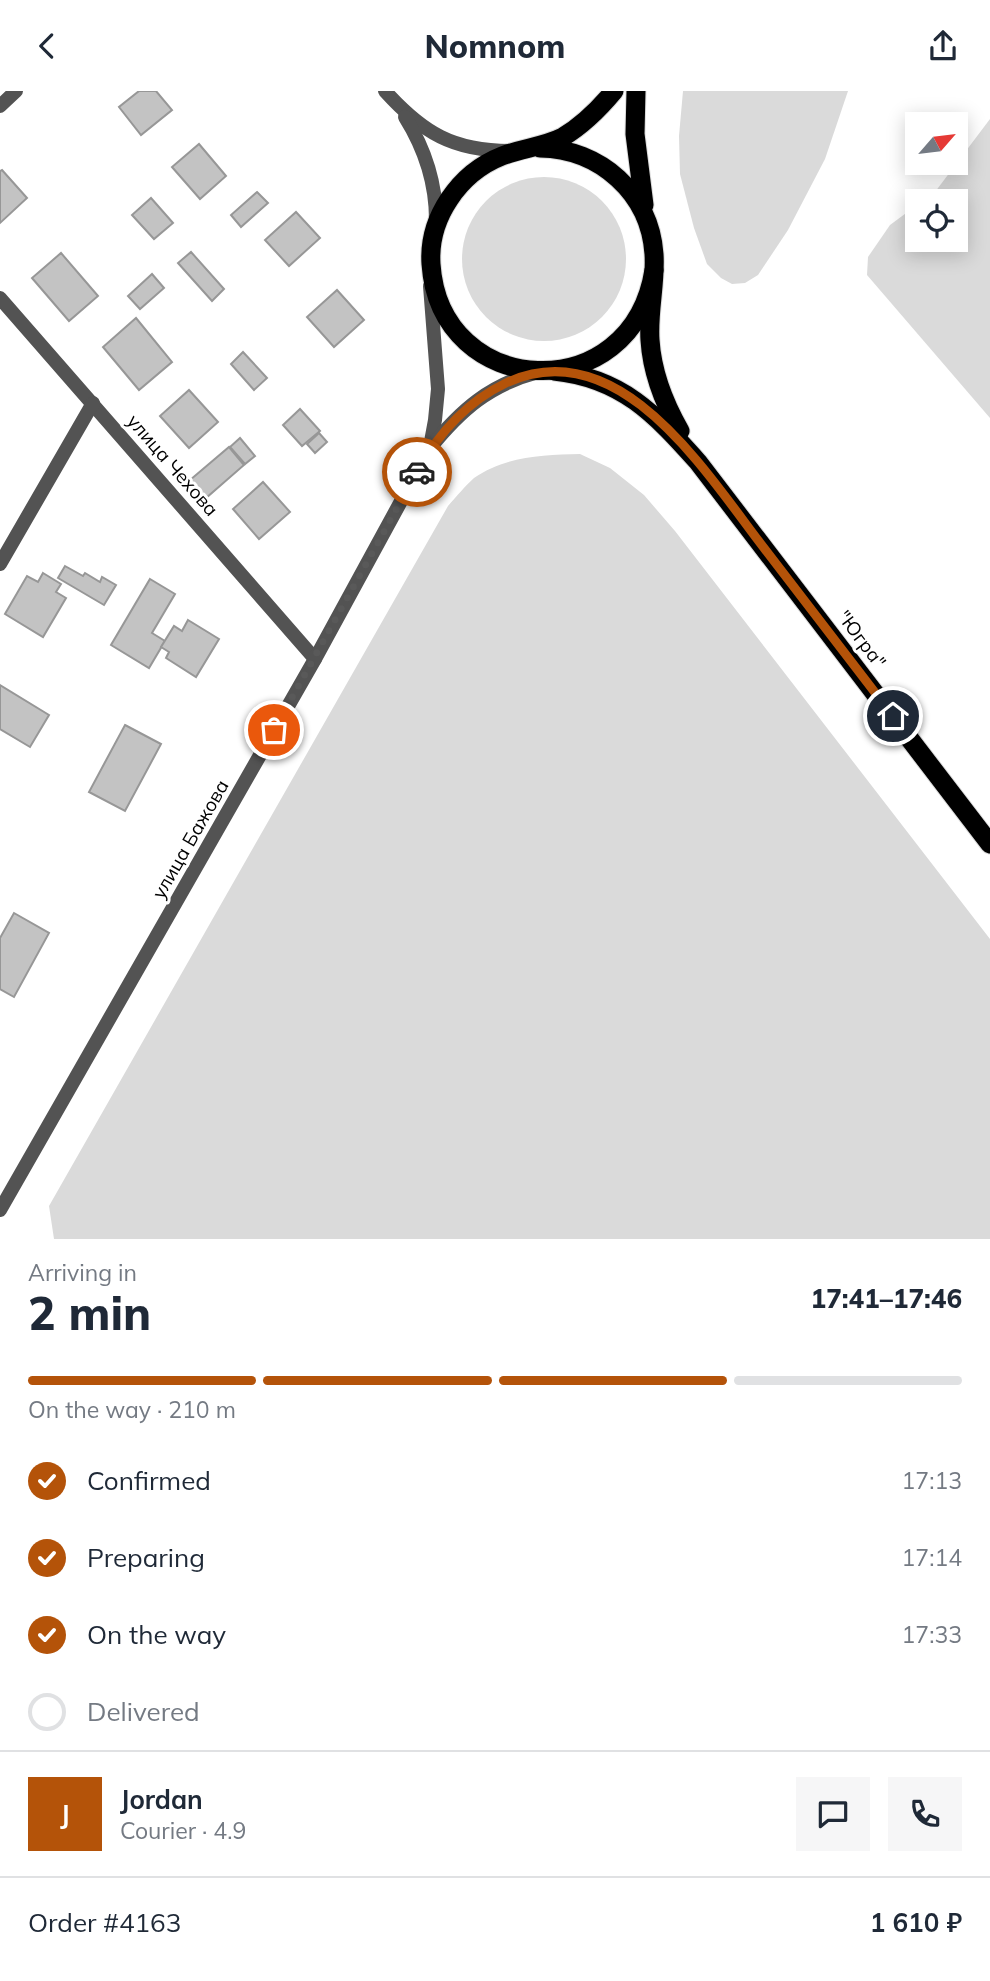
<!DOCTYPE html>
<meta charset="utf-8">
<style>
:root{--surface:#fff;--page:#f6f6f7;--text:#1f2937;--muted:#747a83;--line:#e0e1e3;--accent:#b45309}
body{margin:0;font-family:Mulish,sans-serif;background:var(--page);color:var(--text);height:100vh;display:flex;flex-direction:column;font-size:26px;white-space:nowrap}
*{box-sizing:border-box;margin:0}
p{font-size:23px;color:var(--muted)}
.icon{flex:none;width:38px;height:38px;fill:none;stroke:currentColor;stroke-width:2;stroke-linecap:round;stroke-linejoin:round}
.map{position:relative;height:1148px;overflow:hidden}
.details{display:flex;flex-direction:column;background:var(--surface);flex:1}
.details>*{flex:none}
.needle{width:46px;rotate:62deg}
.controls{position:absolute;left:905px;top:21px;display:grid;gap:14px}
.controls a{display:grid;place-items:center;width:63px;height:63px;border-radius:0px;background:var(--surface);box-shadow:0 4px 18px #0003;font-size:35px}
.pin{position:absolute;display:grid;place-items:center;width:60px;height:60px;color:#fff;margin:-30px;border:4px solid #fff;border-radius:50%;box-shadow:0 2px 7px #0007}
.courier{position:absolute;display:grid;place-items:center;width:70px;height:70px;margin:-35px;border:5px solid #b45309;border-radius:50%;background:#fff;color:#222;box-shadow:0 2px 9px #0007}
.overview em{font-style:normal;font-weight:800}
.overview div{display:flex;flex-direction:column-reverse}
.overview{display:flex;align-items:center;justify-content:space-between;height:119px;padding:0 28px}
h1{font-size:46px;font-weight:800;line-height:52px}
.bar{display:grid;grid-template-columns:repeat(4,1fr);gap:10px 7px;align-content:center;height:84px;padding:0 28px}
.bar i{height:9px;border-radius:5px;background:var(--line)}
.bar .current{background:var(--accent)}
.bar p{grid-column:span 4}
.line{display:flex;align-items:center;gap:18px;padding:0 28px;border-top:2px solid var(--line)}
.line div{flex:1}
.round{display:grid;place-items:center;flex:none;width:74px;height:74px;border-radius:0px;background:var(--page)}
ol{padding:0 28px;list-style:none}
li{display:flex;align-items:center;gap:21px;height:77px}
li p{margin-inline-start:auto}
li .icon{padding:7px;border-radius:50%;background:var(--accent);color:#fff;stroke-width:4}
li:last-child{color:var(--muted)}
li i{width:38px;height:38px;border:4px solid var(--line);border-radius:50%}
header{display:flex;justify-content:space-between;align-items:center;height:91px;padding:0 28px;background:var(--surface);font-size:32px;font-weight:800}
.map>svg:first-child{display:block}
.green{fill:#dadada}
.building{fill:#c3c3c3;stroke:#979797;stroke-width:2}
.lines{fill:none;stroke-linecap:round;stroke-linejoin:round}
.trunk-casing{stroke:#dbdbdb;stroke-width:21}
.minor{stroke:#535353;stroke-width:14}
.tertiary{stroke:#535353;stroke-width:14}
.trunk{stroke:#000;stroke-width:19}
.done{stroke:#595959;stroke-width:7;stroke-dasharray:0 12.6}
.route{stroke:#b45309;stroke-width:9}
.labels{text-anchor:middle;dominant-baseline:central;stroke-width:6;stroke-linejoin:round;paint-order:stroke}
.street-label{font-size:19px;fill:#000;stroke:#fff}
</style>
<header><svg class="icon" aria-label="back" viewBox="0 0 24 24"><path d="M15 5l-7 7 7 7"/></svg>Nomnom<svg class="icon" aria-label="share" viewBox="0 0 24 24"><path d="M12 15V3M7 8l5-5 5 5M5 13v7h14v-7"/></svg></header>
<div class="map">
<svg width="990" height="1148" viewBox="0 0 990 1148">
<rect width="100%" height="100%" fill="#fff"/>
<g class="green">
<polygon points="683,0 848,0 825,68 788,139 758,184 745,192 732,193 721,187 707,173 694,137 680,83 679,45"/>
<polygon points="990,28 990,327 867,184 868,166 890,134 917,114 917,149 956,149 956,110 922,110 935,101"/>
<circle cx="544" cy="168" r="82"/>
<path d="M580,363L610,377L644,404L675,440L990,848V1148H54L49,1115L448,415C456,406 465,395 474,387C505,365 543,364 580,363Z"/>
</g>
<g class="building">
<polygon points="139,0 156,0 172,19 141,44 119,16"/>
<polygon points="199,53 226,85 200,108 172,76"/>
<polygon points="2,79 27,107 0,132 0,80"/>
<polygon points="257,101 268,112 241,136 231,124"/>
<polygon points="151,107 173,132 154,148 132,124"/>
<polygon points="296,121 320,147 289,175 265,149"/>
<polygon points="191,161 224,198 212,210 178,172"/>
<polygon points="61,162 98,205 69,230 32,187"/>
<polygon points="152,183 164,197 140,218 128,205"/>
<polygon points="337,199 364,229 334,256 307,226"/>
<polygon points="136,227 172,271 139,299 103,256"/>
<polygon points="243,261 267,287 254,299 231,273"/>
<polygon points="189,299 218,331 189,357 160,325"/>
<polygon points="300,318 320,340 302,355 283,334"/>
<polygon points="319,342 327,351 315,362 307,353"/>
<polygon points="240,347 255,365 245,373 230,356"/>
<polygon points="229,356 244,374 206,407 190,389"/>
<polygon points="263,391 290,421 259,448 233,418"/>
<polygon points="65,475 83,485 85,482 100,491 102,486 116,494 104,514 58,487"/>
<polygon points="43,482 61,493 56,501 66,507 43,546 5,523 27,485 38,491"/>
<polygon points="150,488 175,503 152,542 165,550 149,577 111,554"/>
<polygon points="188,529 219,548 196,586 166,567 169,561 161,556 174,535 182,540"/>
<polygon points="0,594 49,624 30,656 0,638"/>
<polygon points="125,634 161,653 125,720 89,701"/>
<polygon points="14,822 49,842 14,906 0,898 0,847"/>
</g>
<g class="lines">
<g class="trunk-casing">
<g id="trunk">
<path d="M614,0C599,18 583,34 563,46C543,56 522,57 502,65C459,82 428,127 431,173C440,309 632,319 654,179"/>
<polyline points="636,0 635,43 644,114"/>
<path d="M540,57C600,58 650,102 654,163C656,192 648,220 650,249C652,281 664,312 680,340"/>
<path d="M554,280C622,287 655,323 698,371L990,753"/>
</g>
</g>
<g class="minor">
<polyline points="0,15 16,0"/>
<polyline points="0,207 315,568"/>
<polyline points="0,473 93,312"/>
</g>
<g class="tertiary">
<path d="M385,0C423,42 453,60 511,60"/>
<path d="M405,26C425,58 436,91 436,129"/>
<polyline points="430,356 435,329 438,298 430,195"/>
<path d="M0,1119L315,568L430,357C461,319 489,294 538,281"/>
</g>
<use href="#trunk" class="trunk"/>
</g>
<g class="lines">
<polyline class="done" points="274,639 417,381"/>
<path class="route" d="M417,381C438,343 466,311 506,292C619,239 706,382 764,457C807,513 850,569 893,625"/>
</g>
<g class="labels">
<g class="street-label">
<text transform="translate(173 374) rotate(49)">улица Чехова</text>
<text transform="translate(862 548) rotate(53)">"Югра"</text>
<text transform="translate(190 748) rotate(-60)">улица Бажова</text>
</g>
</g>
</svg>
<div class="controls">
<a><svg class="needle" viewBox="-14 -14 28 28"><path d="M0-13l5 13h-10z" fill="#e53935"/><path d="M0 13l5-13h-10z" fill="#747a83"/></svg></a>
<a><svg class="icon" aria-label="locate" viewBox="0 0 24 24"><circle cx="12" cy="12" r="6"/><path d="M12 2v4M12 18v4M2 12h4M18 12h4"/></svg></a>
</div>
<div class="pin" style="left:274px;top:639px;background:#ea580c"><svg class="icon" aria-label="bag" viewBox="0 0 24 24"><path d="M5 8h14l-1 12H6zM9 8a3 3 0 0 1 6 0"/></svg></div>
<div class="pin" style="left:893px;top:625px;background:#1f2937"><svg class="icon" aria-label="home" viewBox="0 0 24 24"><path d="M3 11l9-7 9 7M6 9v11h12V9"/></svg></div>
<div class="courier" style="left:417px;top:381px"><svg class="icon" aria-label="car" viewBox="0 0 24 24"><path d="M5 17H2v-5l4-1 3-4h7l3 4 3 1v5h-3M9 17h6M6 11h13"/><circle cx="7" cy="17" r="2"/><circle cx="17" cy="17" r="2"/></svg></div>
</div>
<section class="details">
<div class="overview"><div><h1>2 min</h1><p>Arriving in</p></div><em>17:41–17:46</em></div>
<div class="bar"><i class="current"></i><i class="current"></i><i class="current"></i><i></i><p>On the way · 210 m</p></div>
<ol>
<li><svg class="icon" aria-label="check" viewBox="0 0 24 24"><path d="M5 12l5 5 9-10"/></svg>Confirmed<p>17:13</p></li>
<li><svg class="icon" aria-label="check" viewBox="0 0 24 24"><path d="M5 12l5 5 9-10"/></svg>Preparing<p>17:14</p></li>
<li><svg class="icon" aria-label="check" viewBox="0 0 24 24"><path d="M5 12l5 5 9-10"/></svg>On the way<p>17:33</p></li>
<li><i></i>Delivered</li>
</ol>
<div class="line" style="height:126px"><b class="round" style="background:var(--accent);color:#fff">J</b><div><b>Jordan</b><p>Courier · 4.9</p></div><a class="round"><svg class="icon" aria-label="chat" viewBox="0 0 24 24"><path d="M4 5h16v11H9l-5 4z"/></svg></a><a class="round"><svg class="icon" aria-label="phone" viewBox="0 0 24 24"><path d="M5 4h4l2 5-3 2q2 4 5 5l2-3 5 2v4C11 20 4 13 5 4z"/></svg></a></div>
<div class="line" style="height:91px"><div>Order #4163</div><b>1 610 ₽</b></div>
</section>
